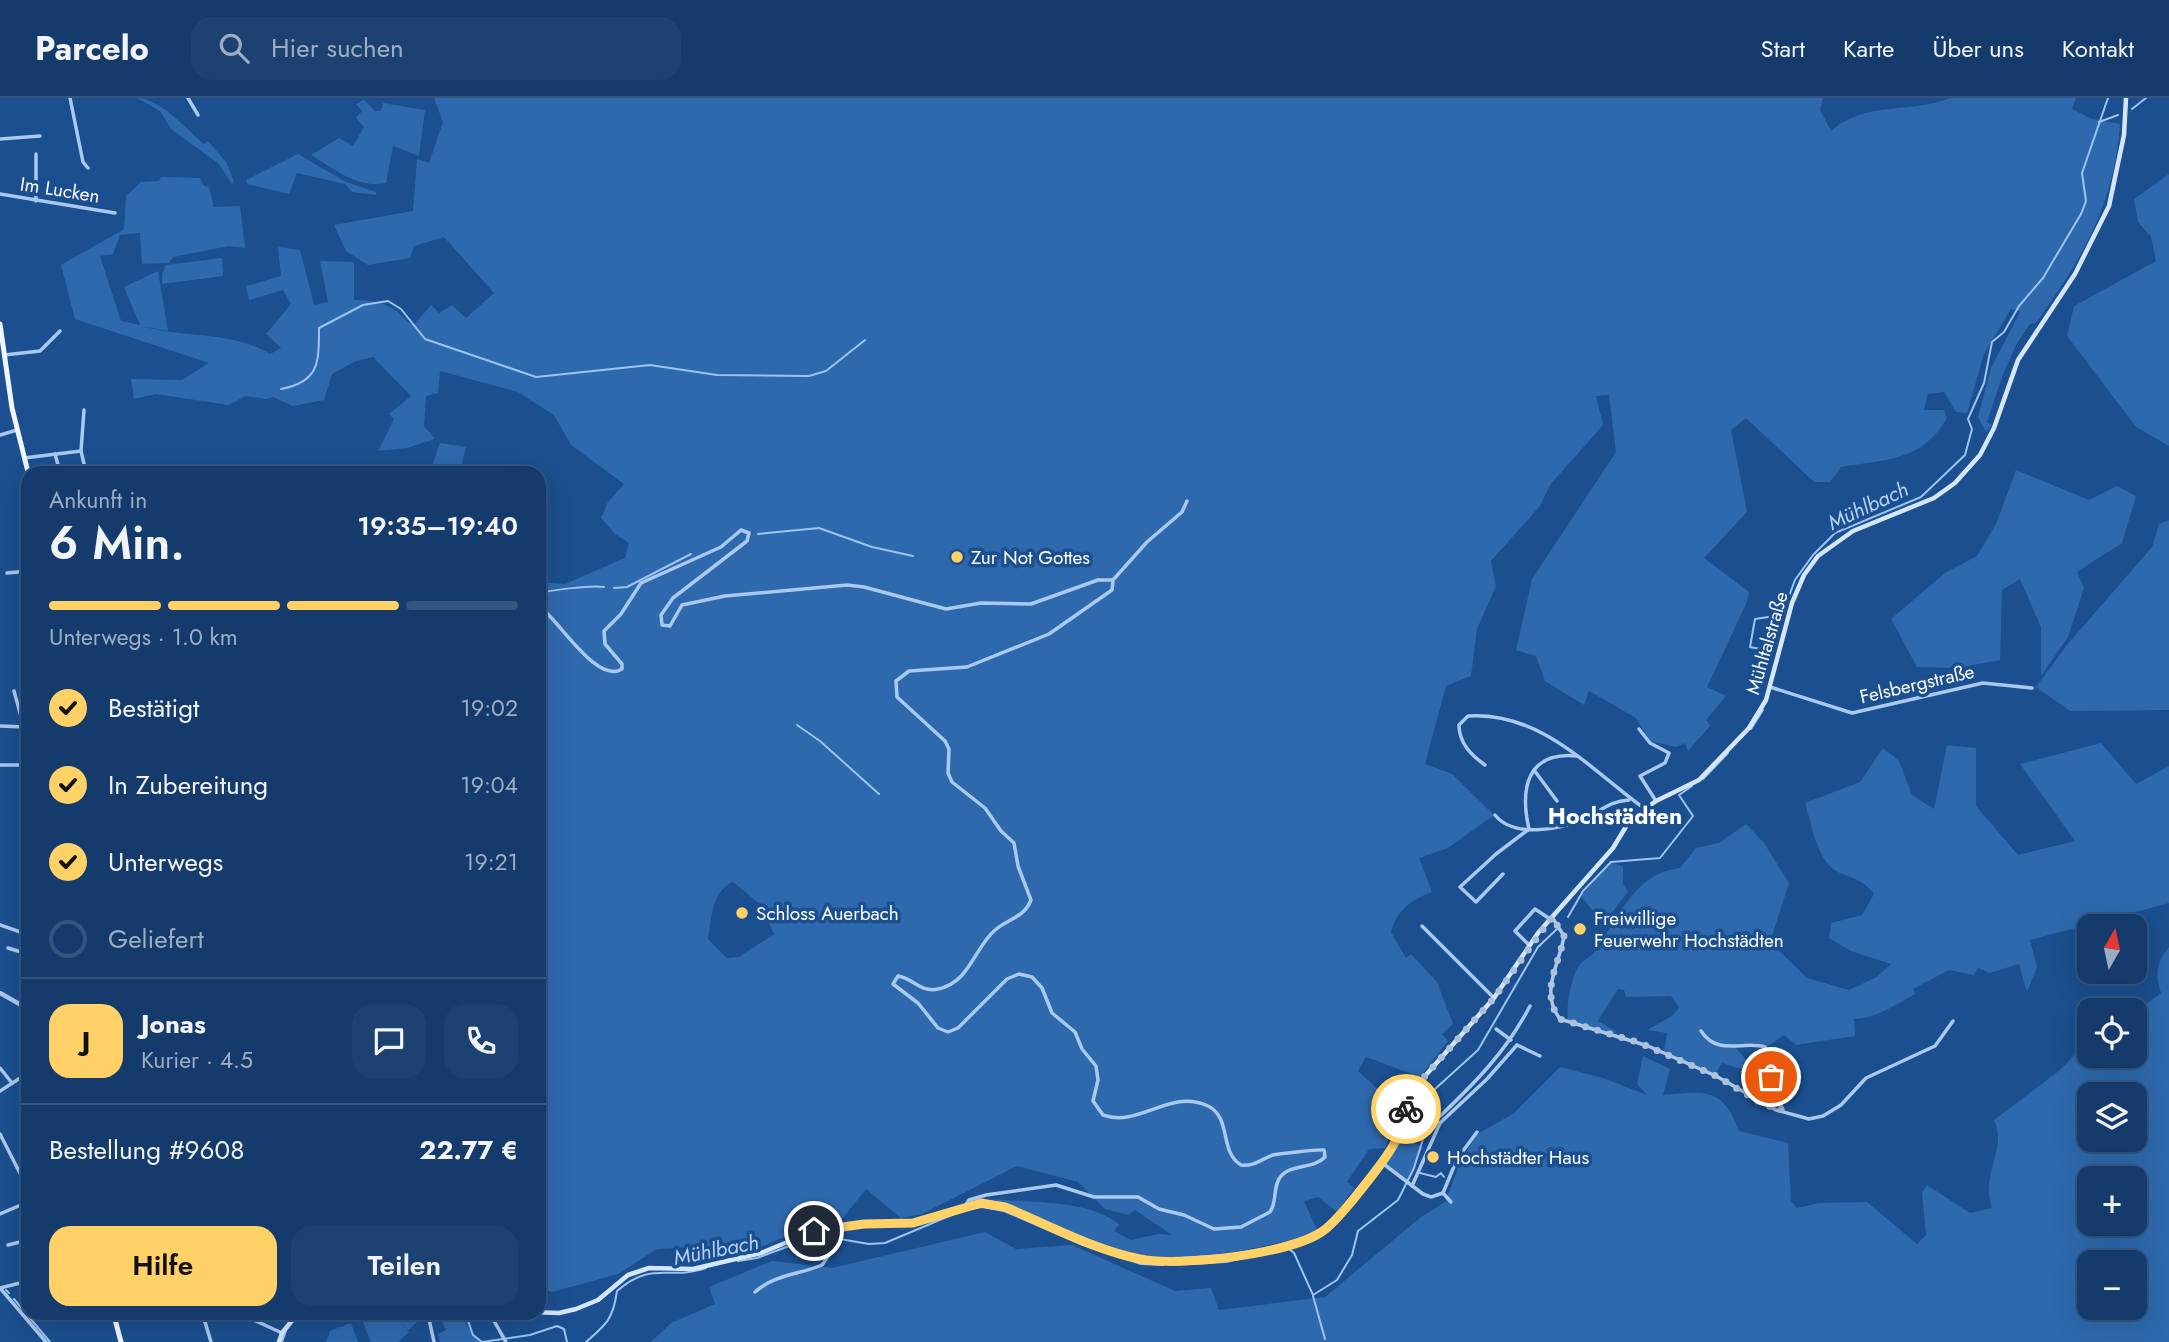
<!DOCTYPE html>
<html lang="de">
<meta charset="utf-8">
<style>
:root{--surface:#143b6b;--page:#1d4271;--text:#f1f3f6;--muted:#9dadc1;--line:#33557e;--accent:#ffd166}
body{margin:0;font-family:Jost,sans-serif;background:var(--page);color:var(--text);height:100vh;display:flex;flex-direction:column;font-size:26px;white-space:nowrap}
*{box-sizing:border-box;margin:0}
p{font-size:23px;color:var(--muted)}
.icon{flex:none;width:38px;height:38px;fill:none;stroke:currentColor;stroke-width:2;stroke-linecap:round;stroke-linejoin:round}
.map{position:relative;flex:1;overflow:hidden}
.sheet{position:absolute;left:21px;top:368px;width:525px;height:854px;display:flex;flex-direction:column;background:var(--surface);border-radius:21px;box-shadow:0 7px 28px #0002,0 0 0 2px var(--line)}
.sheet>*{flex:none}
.needle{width:46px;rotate:9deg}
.tools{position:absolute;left:2077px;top:816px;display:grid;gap:14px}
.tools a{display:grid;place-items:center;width:70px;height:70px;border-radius:14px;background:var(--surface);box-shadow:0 7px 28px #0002,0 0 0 2px var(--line);font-size:35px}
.pin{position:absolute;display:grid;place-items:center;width:60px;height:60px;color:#fff;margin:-30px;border:4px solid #fff;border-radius:50%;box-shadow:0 2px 7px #0007}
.courier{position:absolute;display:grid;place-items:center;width:70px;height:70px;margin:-35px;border:5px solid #ffd166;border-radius:50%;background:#fff;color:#222;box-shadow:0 2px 9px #0007}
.head em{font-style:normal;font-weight:600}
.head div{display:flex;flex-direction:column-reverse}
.head{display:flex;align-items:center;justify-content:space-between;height:119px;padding:0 28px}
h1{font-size:46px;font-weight:600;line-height:52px}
.bar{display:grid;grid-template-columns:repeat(4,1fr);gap:10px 7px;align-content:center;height:84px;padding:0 28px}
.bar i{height:9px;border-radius:5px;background:var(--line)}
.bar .on{background:var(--accent)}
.bar p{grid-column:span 4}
.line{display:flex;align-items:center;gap:18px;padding:0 28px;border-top:2px solid var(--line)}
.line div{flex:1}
.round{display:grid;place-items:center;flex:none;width:74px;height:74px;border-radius:21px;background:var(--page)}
ol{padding:0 28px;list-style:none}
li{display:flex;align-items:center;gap:21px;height:77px}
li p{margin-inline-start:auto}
li .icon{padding:7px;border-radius:50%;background:var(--accent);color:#111;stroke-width:4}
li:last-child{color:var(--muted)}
li i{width:38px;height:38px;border:4px solid var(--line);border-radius:50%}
.action{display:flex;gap:14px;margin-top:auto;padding:14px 28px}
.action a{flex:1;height:80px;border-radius:21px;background:var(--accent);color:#111;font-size:28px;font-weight:600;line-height:80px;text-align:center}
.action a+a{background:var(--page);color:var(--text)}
header{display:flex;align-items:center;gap:42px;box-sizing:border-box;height:98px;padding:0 35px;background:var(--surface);border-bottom:2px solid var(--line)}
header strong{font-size:33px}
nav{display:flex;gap:38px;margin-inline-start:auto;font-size:24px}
.search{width:490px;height:63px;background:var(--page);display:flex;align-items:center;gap:18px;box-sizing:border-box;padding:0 24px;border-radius:21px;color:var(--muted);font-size:26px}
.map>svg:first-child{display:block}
.green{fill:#2e69ad;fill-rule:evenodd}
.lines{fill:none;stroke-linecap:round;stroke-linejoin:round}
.stream{stroke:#9cc4f0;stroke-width:2}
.minor{stroke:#a9c9ee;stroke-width:3.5}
.tertiary{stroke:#a9c9ee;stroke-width:4.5}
.secondary{stroke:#d6e6fa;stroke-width:4.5}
.primary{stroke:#f0f6ff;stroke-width:5}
.done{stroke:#afc1d8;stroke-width:7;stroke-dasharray:0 12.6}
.route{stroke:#ffd166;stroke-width:9}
.poi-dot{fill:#ffd166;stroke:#1b4f8f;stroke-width:2.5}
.labels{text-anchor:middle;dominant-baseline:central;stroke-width:7;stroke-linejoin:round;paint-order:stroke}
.street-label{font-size:19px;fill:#fff;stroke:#1b4f8f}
.poi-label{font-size:19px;fill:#fff;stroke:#1b4f8f;text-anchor:start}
.water-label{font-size:21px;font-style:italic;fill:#b5d3f5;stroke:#1b4f8f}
.quarter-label{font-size:23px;font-weight:bold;fill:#fff;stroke:#1b4f8f}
</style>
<header>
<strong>Parcelo</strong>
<div class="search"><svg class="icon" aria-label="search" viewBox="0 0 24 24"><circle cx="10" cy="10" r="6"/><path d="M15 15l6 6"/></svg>Hier suchen</div>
<nav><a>Start</a><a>Karte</a><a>Über uns</a><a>Kontakt</a></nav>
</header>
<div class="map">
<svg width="2169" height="1244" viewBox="0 0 2169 1244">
<rect width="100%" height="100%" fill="#1b4f8f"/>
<g class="green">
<path d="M137,0C160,0 186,31 204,46L208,43L226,64L234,83L232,86L219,66L171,31L160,13Z"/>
<path d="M434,0H1823L1820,12L1831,33C1867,2 1911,16 1950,0H2076L2072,11L2092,21L2120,26C2114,109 2082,160 2036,225L2030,226L2017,245L2003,276L1987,324L1992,327L1986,334L1978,319L1991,270L2020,214L2011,211L1984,256L1967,315L1956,314L1944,294L1928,296L1924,312H1944L1947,320C1921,364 1887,361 1841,369L1830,384H1814L1746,320L1731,332L1747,414L1704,460L1749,494L1747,504L1707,589L1726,598L1706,622L1710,628L1688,653L1685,645L1676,649L1650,643L1636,620L1589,593L1584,607L1545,583L1536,558L1516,552L1532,481L1616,354L1609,297L1596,298L1603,327L1550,387L1540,408L1491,463L1496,488L1477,531L1471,578L1446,588L1425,666L1452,676L1494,717L1448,750L1419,760L1432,794C1411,802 1397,812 1391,834L1406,860L1411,856L1437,884L1453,926L1442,936L1448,943L1420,979L1366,959L1358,973L1400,1011L1385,1050L1369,1051L1347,1084L1354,1090L1337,1114L1318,1099L1304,1103L1318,1134C1252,1153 1180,1170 1112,1150C1072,1137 1032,1117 993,1101C1030,1105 1088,1101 1119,1126L1114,1133L1131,1142L1158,1136L1172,1137L1135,1112L1128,1117L1105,1111L1078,1084L1017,1068L922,1116L901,1120L866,1091L843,1120L806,1130L756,1151L722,1155L700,1164L695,1149L657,1151L618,1176L552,1194L539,1189V484L565,486L625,460L629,445L615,436L601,420L608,404L624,386L571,347L554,317L518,294L440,273L438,295L426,298L424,328L435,341L407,350L378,353L394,321L389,316L411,298L373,259L356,263L332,276L324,302L293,308L273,299L266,301L246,298L228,307L156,296L134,301L131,281L182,282L209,265L75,221L61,167L124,131L126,98L141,84L159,83L161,79L200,80L204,88L209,89L214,109L240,108L245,150L229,148L173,159L169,165L142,166L140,135L120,137L113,156L100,158L121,223L140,227L124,189L158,173L168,233L142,228C186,241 230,232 270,256L281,250L266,236L291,206L283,192L249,202L246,188L281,178L278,149L300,152L314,207L328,204L320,163L354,164V202C368,202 383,204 395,212C403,217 404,224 414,227L431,207L439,215L452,207L466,220L494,195L444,139L414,148L410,160L368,167L346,153L334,127L413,113L417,61L429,65L443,24ZM733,784L760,806L774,836L739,859L727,860L708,841C712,821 711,793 733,784Z"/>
<path d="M364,2L375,13H381L383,5L425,12L419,58L393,48L386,85C358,91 334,71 311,57L339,40L353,48L364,29L356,20L362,13L356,6Z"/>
<polygon points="298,56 346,84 376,94 376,97 352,94 345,86 297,75 289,96 247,86 246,82"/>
<polygon points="2169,76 2169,348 2136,329 2067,238 2074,208 2156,163 2151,139 2138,124 2134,101"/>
<polygon points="222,160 223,178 162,186 162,176 166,167"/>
<polygon points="440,345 466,349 460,374 430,374"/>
<polygon points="2016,372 2089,402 2117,388 2136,398 2122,445 2077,474 2084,490 2068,539 2041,578 2041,529 2020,481 2002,492 2000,562 1957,570 1917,569 1891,521 1945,475 1977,458 1996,426"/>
<polygon points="2169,422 2169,612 2070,613 2036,589 2067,547 2152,449 2159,426"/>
<path d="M2101,645L2136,686L2169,668V805L2030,842L2037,869L2027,894L2019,866L1990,875L1978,870L1974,877L1949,872L1913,891L1915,896C1895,907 1877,920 1854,921L1855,938L1796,947L1784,937L1767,949L1755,945L1736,950L1749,965L1744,972L1722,965L1715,976L1664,954L1667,935L1647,932L1672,918L1679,910L1671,898L1626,899L1624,892L1618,891L1598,923L1616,933L1615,936L1568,922C1566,908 1571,875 1582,864C1585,861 1590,859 1594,855C1618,821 1634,775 1680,770L1696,750L1719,745L1746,726L1764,745L1789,785L1770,844L1807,880L1849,892L1875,880L1891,866L1851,853L1829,840L1831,825L1862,817L1874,796C1859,776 1840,780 1829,767C1815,751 1811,724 1805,705L1860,684L1883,650L1899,663L1912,697L1934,711L1947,647L1976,650V708L2018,757L2075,743L2020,666Z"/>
<polygon points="1611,765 1623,768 1623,786 1628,794 1603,826 1599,827 1593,813 1581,798"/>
<path d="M2169,849V1244H651L671,1225L715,1206L709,1189L772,1163L832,1170L985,1134L1016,1151L1072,1147L1175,1193L1211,1190L1219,1212L1325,1199L1421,1119L1445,1104L1461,1063L1477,1036L1513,1016L1560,969L1603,980L1647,997L1637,986L1643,958L1670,971L1663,997C1705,993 1723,989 1739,1033L1788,1045L1791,1103L1797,1110L1819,1105L1867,1104L1917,1146L1926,1137L1922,1095L1927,1087L1970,1115L1992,1110C1980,1074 2008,1052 1994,1022L2060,972L2089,942L2090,957H2135V915L2161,895C2155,876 2156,864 2169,849ZM2090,996H2135V1041H2090ZM2090,1080H2135V1125H2090ZM2090,1164H2135V1209H2090Z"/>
<polygon points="1402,1038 1423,1049 1407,1082 1385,1065"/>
<polygon points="382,1214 428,1214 428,1215 408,1232 398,1222 409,1234 398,1244 371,1244 362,1222"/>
<polygon points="438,1215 459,1215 479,1244 440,1244 438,1236 446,1232"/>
<polygon points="351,1225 358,1244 326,1244 330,1233"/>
</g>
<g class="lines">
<g class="stream">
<polyline points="2132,11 2146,0"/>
<polyline points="2099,24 2118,17"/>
<path d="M281,291C319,284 319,265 319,230L363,207L388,203L401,211L425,241L536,279L650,267L717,277L809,278L826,273L865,242"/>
<polyline points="758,436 819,430 872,449 913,458"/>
<polyline points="614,490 627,489 691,456"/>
<path d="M539,495C554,492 590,487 604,489"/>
<polyline points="1770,553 1750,549 1755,521 1782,517 1795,482 1813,457 1835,435 1921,399 1965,357 1972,331 1968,321 1984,285 1992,244 2004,234 2019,208 2043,180 2081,116 2086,103 2082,75 2108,0"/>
<polyline points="797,627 820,643 879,696"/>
<polyline points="1751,631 1763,612"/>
<polyline points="1703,681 1728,655"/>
<polyline points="1568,819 1583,793 1611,764 1660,760 1693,718 1679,697 1692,688"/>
<polyline points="1420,1075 1436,1079 1441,1075 1444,1079"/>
<polyline points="738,1163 757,1160 808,1141 834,1140 869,1146 885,1145 961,1113 982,1109 1004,1113 1083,1147 1141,1166 1163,1167"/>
<polyline points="1169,1167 1226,1164 1288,1150 1294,1155 1313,1197 1337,1182 1352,1157 1358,1133 1398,1102 1414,1070 1423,1041 1420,1010 1424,1001 1478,952 1538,849 1557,831"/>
<polyline points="6,1192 9,1195"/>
<polyline points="1313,1198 1325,1241"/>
<polyline points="14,1201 50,1244"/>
<polyline points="465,1214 473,1237 482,1244 530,1237 557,1228 564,1231 567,1244"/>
<polyline points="282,1244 286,1233"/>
<path d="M586,1244C607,1226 613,1221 617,1193C653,1162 668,1183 706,1170"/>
</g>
<g class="minor">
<polyline points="70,0 83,64 88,70"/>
<polyline points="188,0 198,17"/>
<polyline points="0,41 40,38"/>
<polyline points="0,96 115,115"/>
<polyline points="36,103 36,56"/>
<polyline points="4,257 40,253 60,233"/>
<polyline points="0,337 17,332"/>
<polyline points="81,353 84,312"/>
<polyline points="55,356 60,374"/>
<polyline points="24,360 81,353 86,374"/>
<polyline points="7,475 28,473"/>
<path d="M539,508C559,522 597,587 622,571V566L605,546L604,533L621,516L641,485L721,449L741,432L749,435L747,443L673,500L661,517L662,527L670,528L682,507L725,498L847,487L864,489L946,511L981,505L1031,506L1098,482H1113"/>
<polyline points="25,566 22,547 28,546"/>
<polyline points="1770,589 1852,615 1983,585 2032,590"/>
<polyline points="14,593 25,633 24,727 28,731"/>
<polyline points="0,628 25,629"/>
<polyline points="1639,631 1650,645 1669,655 1665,665 1640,678 1656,703"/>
<polyline points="0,667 28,667"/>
<path d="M1485,667C1471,657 1459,645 1459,627L1468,618C1541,613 1592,673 1645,711"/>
<polyline points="1534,672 1557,703"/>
<path d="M1495,717C1513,740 1560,732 1584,721C1601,713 1609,703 1629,702"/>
<path d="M1529,731C1520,692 1526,653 1577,658"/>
<polyline points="1503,776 1476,804 1460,789 1496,756 1529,731"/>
<path d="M1552,819L1564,838C1560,865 1539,894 1560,921L1648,948L1716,978L1776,1012L1809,1021L1823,1018L1841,1007L1866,980L1935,948L1953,923"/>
<polyline points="0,827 26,836"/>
<polyline points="1422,828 1494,900"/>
<polyline points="1529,847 1515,833 1535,811 1550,821"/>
<polyline points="8,850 21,854 27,836"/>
<polyline points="1496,931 1511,942"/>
<path d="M1701,933C1718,959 1745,942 1765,949L1773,963L1772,982L1784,988L1780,1012"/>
<polyline points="1517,947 1540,958"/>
<polyline points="0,970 12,985"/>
<polyline points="0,993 28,975"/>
<polyline points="1408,1006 1440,1025 1412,1088"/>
<path d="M1436,1022C1474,986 1506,954 1530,908"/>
<polyline points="1440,1025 1487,981 1517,947"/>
<polyline points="0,1036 28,1091"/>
<polyline points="1381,1064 1423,1096 1431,1099 1443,1095 1451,1104"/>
<polyline points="1443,1095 1457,1061 1477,1034"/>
<path d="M965,1108L969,1102L986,1097L1056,1087L1094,1099H1138L1159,1111L1184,1117L1214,1131L1241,1129L1270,1114C1277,1104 1273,1091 1279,1081C1288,1065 1313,1072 1325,1059L1324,1052C1319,1051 1279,1056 1273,1057C1261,1061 1254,1069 1241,1067C1219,1054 1232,1020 1208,1008C1170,990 1140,1030 1103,1017L1093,1003L1098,982L1096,968L1082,951L1075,934L1052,915L1042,890L1032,879L1019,876L1007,881L958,930L948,934L938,930L918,905L893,886L898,878C913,880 920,895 938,891C969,885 974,851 994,833C1007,821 1024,820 1031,802L1018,768L1014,745L1001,733L985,710L952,684L948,675L949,651L945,643L897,599L896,583L909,573L967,569L1049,536L1112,492L1113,482L1147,444L1182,414L1187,403"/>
<polyline points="0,1116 28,1104"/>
<polyline points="8,1147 28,1142"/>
<polyline points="0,1190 46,1244"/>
<polyline points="0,1190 28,1183"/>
<path d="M755,1194C776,1176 798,1177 822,1167L829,1157L832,1130"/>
<polyline points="202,1214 211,1244"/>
<polyline points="433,1214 429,1221 434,1244"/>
<polyline points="489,1214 506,1244"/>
<polyline points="206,1220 243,1217 282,1235"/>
<polyline points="116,1221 202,1217"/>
</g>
<polyline class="tertiary" points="0,895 28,911"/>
<g class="secondary">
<polyline points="531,1214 559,1215 576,1211 598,1202 628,1177 649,1170 693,1171 761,1155 814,1133 864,1126 913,1125 981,1105 1005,1109 1122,1157 1153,1163 1245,1157 1310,1140 1327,1131 1393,1048 1417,987 1494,900 1538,835 1613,750 1630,722 1656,703 1699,682 1749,630 1766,602 1792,505 1804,477 1818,458 1853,433 1934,400 1955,385 1980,357 1994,330 2018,262 2075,176 2109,108 2124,37 2126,0"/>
<polyline points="279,1244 282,1235 299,1214"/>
</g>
<g class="primary">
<polyline points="0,226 12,310 28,374"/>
<polyline points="113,1214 121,1244"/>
</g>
</g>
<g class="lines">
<path class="done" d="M1406,1011L1417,987L1494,900L1552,819L1564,838C1560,865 1539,894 1560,921L1640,945L1716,978L1763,1006L1781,1012L1784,988L1771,979"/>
<path class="route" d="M814,1133L864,1126L913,1125L981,1105L1005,1109C1049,1127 1094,1152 1140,1161C1179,1169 1291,1156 1323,1133C1339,1122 1384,1064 1394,1046C1400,1036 1403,1022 1406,1011"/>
</g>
<g class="poi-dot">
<circle cx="957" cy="459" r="7"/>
<circle cx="742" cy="815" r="7"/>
<circle cx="1580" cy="831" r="7"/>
<circle cx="1433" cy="1059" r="7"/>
</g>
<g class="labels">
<g class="street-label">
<text transform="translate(60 92) rotate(9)">Im Lucken</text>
<text transform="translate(1767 545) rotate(-74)">Mühltalstraße</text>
<text transform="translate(1917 586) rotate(-13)">Felsbergstraße</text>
</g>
<g class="poi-label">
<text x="971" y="459">Zur Not Gottes</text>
<text x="756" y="815">Schloss Auerbach</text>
<text x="1594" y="820">Freiwillige<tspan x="1594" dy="22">Feuerwehr Hochstädten</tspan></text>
<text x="1447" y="1059">Hochstädter Haus</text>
</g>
<g class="water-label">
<text transform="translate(1868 408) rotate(-25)">Mühlbach</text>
<text transform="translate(716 1152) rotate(-11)">Mühlbach</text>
</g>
<g class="quarter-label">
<text x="1615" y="718">Hochstädten</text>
</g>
</g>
</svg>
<div class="tools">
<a><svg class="needle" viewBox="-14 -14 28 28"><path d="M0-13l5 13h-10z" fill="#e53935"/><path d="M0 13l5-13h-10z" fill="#9dadc1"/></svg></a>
<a><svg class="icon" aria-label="locate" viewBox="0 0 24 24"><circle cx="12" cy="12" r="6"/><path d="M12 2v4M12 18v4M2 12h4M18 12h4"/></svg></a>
<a><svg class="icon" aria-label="layers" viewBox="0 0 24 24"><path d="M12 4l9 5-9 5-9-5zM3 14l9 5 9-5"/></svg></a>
<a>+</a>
<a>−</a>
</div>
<div class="pin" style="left:1771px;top:979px;background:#ea580c"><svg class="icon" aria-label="bag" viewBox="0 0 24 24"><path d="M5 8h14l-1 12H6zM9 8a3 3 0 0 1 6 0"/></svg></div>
<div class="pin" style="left:814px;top:1133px;background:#1f2937"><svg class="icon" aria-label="home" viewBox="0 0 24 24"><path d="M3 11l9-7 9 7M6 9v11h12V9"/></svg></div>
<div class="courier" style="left:1406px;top:1011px"><svg class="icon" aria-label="bike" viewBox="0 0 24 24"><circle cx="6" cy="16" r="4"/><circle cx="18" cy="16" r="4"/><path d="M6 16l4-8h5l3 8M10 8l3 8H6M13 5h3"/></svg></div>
<section class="sheet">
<div class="head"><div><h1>6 Min.</h1><p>Ankunft in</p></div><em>19:35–19:40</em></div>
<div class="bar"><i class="on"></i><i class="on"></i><i class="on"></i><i></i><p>Unterwegs · 1.0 km</p></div>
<ol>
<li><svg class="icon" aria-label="check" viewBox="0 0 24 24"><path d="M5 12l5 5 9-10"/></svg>Bestätigt<p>19:02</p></li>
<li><svg class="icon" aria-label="check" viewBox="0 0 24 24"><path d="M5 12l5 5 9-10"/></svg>In Zubereitung<p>19:04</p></li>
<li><svg class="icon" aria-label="check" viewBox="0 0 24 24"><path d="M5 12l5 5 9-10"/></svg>Unterwegs<p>19:21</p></li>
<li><i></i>Geliefert</li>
</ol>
<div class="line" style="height:126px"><b class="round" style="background:var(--accent);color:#111">J</b><div><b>Jonas</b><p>Kurier · 4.5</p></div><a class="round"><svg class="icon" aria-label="chat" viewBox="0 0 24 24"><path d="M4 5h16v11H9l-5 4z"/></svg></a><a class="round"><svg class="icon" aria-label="phone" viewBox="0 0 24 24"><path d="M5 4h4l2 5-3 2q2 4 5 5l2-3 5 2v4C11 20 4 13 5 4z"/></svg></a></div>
<div class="line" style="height:91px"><div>Bestellung #9608</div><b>22.77 €</b></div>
<div class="action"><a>Hilfe</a><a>Teilen</a></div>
</section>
</div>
